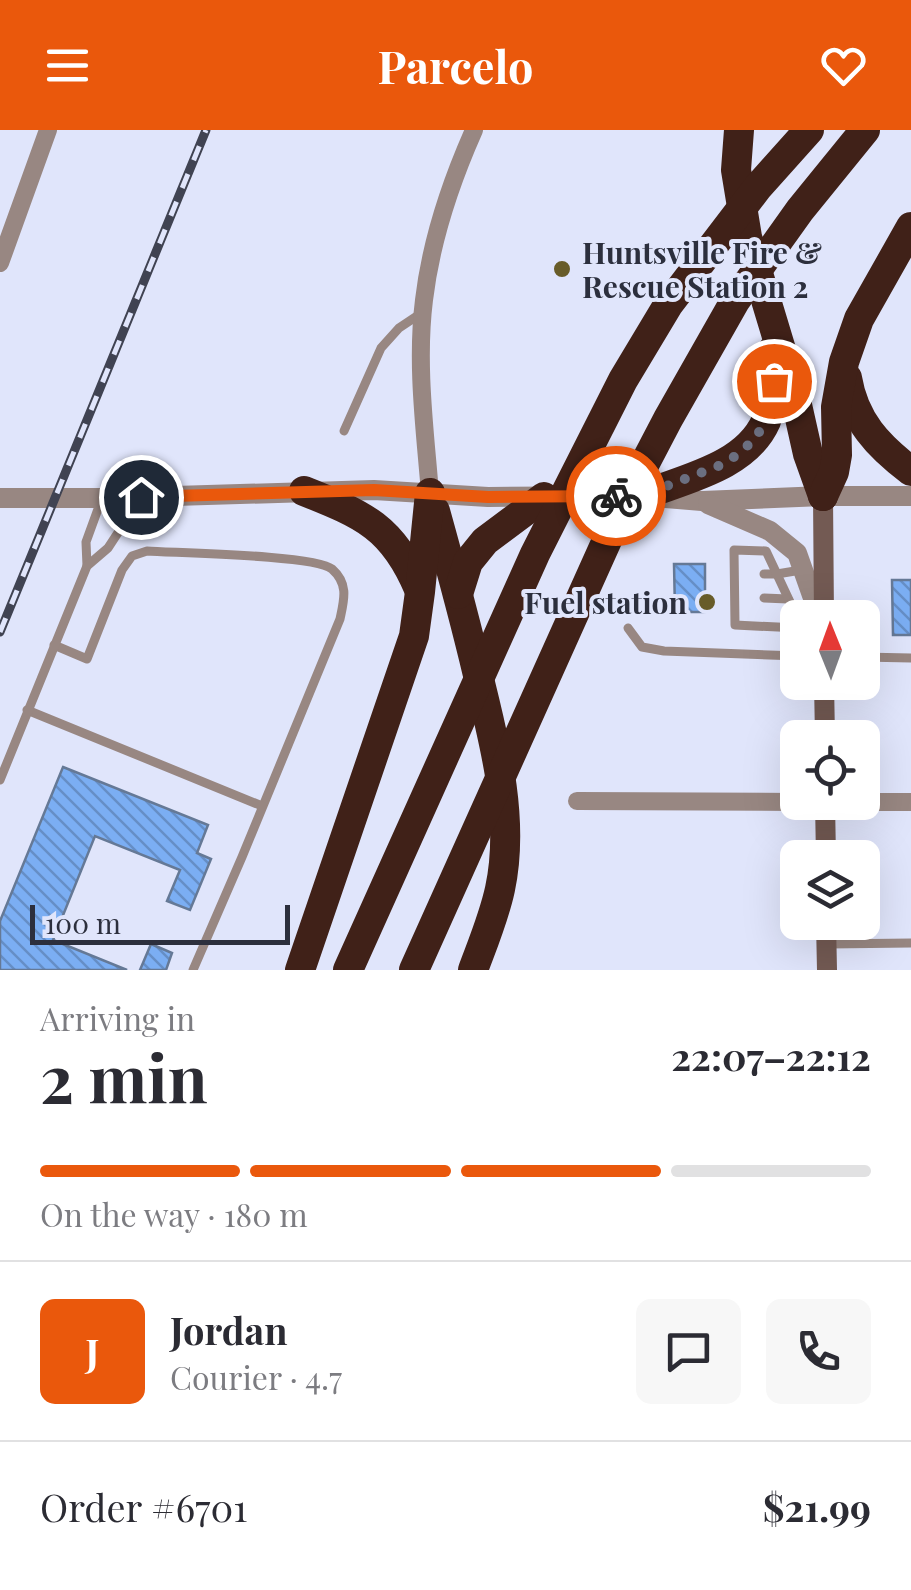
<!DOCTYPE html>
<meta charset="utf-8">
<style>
:root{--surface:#fff;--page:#f7f7f7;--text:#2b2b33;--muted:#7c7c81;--line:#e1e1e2;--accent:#ea580c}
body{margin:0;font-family:"Playfair Display",serif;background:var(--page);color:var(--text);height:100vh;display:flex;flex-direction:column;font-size:38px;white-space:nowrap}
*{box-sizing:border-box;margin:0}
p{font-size:32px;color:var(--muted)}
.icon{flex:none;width:55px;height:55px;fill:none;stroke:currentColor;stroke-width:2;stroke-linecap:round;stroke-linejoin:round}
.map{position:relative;height:840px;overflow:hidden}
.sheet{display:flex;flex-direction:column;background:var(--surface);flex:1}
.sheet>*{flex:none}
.needle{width:65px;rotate:359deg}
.fabs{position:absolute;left:780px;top:470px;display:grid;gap:20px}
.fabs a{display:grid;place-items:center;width:100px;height:100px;border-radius:15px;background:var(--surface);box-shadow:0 10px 40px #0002;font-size:50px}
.scale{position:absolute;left:30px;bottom:25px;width:260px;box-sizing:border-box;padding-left:10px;border:5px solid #2c2f3d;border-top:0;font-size:28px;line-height:35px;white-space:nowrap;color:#2c2f3d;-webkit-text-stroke:8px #e0e5fb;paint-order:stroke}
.pin{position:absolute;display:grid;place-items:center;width:85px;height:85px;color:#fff;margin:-42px;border:5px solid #fff;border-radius:50%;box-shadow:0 2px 10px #0007}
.courier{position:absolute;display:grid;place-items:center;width:100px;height:100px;margin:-50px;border:8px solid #ea580c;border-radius:50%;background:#fff;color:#222;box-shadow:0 2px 12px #0007}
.head em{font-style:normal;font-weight:700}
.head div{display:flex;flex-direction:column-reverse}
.head{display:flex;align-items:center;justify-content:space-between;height:170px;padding:0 40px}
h1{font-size:65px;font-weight:700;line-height:75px}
.bar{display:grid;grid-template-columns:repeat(4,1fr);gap:15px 10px;align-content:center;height:120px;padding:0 40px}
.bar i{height:12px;border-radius:8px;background:var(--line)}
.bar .selected{background:var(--accent)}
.bar p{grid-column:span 4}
.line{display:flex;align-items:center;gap:25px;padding:0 40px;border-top:2px solid var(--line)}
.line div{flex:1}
.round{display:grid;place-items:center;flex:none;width:105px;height:105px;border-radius:15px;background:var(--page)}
header{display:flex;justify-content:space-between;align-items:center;height:130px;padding:0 40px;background:var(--accent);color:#fff;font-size:45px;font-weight:700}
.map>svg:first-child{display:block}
.building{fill:url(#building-back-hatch);stroke:#657996;stroke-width:2.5}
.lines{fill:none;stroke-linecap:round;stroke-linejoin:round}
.service{stroke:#988782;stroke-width:9}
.minor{stroke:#988782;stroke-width:18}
.tertiary{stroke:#988782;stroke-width:20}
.secondary{stroke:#735a53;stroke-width:20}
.motorway{stroke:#402118;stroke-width:30}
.rail-casing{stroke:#404352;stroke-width:9}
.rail{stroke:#e0e5fb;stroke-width:5;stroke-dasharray:15;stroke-linecap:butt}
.done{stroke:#6b6f80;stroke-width:10;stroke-dasharray:0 18}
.route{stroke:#ea580c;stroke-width:12}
.poi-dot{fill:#685c29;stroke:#e0e5fb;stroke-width:4}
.labels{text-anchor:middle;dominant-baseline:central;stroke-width:8;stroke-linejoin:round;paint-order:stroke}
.poi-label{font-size:30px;font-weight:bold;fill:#2c2f3d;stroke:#e0e5fb;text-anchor:start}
</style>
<header><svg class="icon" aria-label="menu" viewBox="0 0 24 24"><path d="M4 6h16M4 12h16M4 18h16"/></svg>Parcelo<svg class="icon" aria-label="heart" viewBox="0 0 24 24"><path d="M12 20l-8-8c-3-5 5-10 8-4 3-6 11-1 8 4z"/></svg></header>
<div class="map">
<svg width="911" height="840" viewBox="0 0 911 840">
<defs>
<pattern id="building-back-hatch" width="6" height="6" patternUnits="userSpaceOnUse" patternTransform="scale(2.5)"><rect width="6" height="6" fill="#7baef3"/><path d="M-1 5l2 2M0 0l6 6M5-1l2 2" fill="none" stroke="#658ec6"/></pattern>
</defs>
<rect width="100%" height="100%" fill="#e0e5fb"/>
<g class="building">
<polygon points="674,434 705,434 705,482 675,482"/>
<polygon points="892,450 911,450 911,505 893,505"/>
<polygon points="63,637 208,695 197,723 211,729 190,780 167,771 180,740 95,706 53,810 127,840 0,840 0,791"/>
<polygon points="151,814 172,823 166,840 140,840"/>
</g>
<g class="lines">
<g class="service">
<polyline points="344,301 381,218 399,198 423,182"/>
<polyline points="87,436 86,412 102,368"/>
<polyline points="764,444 777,444 801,440"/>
<polyline points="764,468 788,469"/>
<polyline points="798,489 766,421 734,420 735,495 798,498"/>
<polyline points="628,498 642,517 664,521 798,526"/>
<path d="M54,515L87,529L122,440L132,426L147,421C177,423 316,425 332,439C349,454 344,470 340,489L242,727L193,840"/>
<polyline points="862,527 911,528"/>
<polyline points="27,580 262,676"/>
<polyline points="0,650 87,436 108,418 140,369"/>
<polyline points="829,814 911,813"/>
</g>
<g class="minor">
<polyline points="0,133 48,0"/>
<path d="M430,363C425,300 416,234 424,170C431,111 450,54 474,0"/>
<polyline points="577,671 798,672"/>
<polyline points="862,672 911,672"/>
</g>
<g class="tertiary">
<polyline points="0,368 110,368 374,360 488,367 641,366 702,371 823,366 911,366"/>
<polyline points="708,374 770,401 797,423 820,488"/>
</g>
<g class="secondary">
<polyline points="823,366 824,488"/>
<polyline points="824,552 825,608"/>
<polyline points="825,672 826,728"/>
<polyline points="826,792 827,840"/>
</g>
<g class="motorway">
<polyline points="739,0 736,40 747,107 795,266 808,324 823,366"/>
<path d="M847,248C854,291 878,316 911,341"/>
<path d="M304,361C364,385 393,397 419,459"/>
<path d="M641,366C684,349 746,337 766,291C775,269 774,243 773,220"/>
<polyline points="823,366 834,342 837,325 836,277 844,232 859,189 911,97"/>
<path d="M435,381C450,435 465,490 478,545C495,614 515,689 500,759C494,787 483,813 473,840"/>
<polyline points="458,464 468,432 485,411 544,367"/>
<polyline points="300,840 414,506 420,462 430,363"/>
<polyline points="348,840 535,424 623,250 668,175 758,57 809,0"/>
<polyline points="414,840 621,379 668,289 735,171 800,80 865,0"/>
</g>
<g class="rail-casing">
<polyline id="rail" points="0,502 206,0"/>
</g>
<use href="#rail" class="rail"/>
</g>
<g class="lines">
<polyline class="done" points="616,366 641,366 726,333 739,323 755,309 767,288 774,251"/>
<polyline class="route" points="141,367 374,360 488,367 616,366"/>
</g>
<g class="poi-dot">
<circle cx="562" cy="139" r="10"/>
<circle cx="707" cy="472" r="10"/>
</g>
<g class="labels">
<g class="poi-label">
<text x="582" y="122">Huntsville Fire &amp;<tspan x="582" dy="34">Rescue Station 2</tspan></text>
<text x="687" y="472" text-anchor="end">Fuel station</text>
</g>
</g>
</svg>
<div class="fabs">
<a><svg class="needle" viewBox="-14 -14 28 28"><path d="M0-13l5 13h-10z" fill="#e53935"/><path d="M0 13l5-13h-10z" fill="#7c7c81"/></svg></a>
<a><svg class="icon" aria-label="locate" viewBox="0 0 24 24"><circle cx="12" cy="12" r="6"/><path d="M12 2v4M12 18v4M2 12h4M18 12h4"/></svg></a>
<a><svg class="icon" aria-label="layers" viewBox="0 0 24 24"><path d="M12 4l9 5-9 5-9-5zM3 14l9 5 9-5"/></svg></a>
</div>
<div class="scale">100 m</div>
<div class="pin" style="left:774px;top:251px;background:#ea580c"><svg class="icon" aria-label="bag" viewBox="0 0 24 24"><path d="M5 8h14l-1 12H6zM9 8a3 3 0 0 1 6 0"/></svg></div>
<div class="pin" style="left:141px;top:367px;background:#1f2937"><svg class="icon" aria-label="home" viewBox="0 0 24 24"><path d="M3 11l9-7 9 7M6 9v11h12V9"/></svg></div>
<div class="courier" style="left:616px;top:366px"><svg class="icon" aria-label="bike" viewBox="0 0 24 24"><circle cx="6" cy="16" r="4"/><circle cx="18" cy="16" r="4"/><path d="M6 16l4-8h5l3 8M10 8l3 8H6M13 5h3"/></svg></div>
</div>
<section class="sheet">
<div class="head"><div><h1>2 min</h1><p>Arriving in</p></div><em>22:07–22:12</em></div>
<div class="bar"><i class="selected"></i><i class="selected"></i><i class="selected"></i><i></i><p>On the way · 180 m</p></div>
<div class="line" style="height:180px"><b class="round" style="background:var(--accent);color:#fff">J</b><div><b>Jordan</b><p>Courier · 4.7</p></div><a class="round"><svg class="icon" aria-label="chat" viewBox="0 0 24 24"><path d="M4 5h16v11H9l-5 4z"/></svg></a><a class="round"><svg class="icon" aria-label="phone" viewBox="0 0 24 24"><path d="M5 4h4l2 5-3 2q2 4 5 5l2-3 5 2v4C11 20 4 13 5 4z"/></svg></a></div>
<div class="line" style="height:130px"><div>Order #6701</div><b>$21.99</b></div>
</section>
